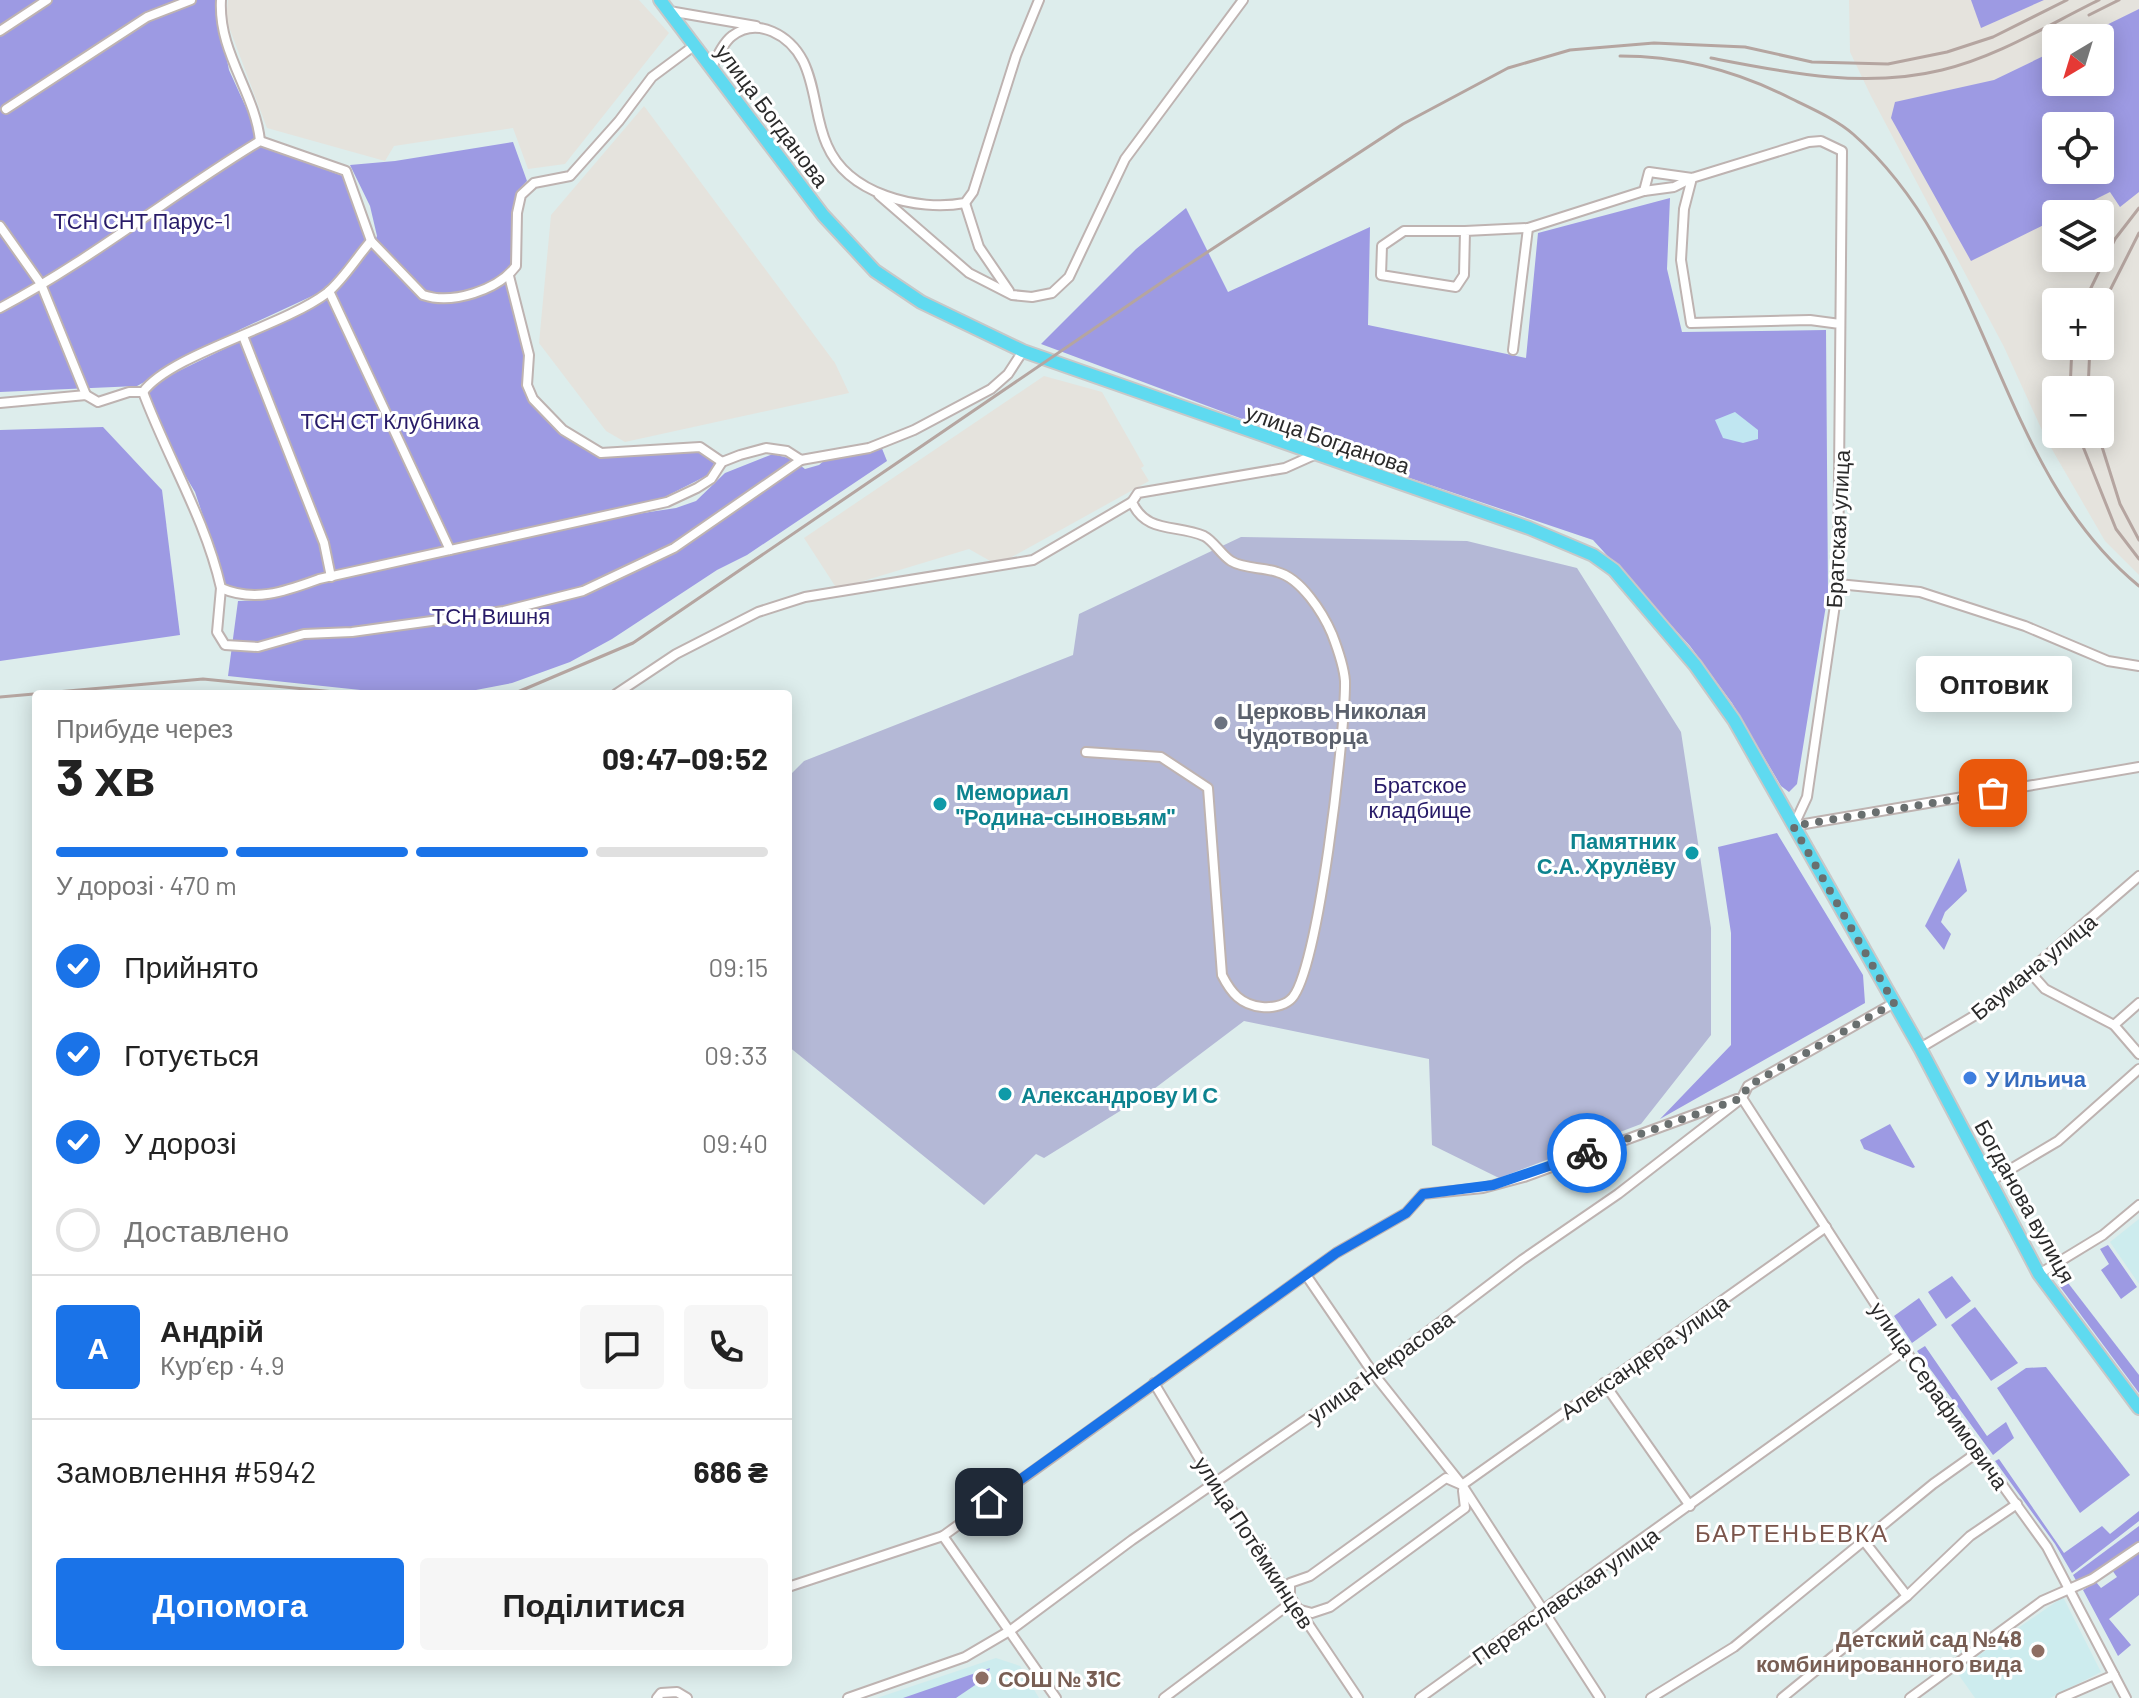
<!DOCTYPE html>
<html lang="uk">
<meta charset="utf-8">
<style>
:root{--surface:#fff;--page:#f6f6f6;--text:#222;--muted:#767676;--line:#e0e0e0;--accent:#1a73e8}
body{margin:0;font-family:Barlow,sans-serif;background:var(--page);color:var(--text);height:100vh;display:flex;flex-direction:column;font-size:30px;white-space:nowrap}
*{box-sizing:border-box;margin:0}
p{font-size:26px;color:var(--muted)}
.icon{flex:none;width:44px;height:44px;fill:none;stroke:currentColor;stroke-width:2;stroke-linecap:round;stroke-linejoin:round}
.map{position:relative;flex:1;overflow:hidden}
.panel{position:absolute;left:32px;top:690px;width:760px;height:976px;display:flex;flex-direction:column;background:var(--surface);border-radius:8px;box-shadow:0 4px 20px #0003}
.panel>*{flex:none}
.needle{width:52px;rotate:218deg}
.tools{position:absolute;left:2042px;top:24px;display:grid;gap:16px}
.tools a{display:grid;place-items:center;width:72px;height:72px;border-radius:8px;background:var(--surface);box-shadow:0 4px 20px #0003;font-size:40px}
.pin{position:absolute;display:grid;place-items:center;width:68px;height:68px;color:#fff;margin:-34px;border-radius:16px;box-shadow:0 4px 12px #0006}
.courier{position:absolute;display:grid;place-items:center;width:80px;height:80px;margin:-40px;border:6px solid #1a73e8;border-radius:50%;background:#fff;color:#222;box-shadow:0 2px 10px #0007}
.bubble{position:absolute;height:56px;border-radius:8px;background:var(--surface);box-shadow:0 4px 20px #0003;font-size:26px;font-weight:700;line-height:56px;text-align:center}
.overview em{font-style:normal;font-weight:700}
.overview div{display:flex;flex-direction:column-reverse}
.overview{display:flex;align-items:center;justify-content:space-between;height:136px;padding:0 24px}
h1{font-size:52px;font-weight:700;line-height:60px}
.bar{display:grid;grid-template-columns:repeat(4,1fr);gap:12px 8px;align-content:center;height:96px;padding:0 24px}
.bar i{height:10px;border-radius:6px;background:var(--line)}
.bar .on{background:var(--accent)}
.bar p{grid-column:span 4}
.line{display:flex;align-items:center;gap:20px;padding:0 24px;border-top:2px solid var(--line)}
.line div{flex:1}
.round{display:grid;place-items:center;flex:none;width:84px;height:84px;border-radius:8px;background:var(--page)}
ol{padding:0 24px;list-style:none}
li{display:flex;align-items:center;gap:24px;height:88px}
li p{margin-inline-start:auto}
li .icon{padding:8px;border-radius:50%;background:var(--accent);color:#fff;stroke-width:4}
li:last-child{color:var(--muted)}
li i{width:44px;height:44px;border:4px solid var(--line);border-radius:50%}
.button{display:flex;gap:16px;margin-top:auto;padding:16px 24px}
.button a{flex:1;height:92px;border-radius:8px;background:var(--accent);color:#fff;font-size:32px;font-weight:700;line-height:92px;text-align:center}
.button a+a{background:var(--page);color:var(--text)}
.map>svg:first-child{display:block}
.industrial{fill:#e5e3dd;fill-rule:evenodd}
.education{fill:#cdecee}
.green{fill:#9d9ae3;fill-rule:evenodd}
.sand{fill:#c0e6f1}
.cemetery{fill:#b4b8d6}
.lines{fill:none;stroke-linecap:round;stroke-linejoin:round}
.street-casing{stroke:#beb3b1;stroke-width:12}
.primary-casing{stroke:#c8c8c8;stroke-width:16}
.street{stroke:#fff;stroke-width:8}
.primary{stroke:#5fdaf0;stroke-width:12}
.rail{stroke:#b5a5a0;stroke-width:3}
.done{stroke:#696f6f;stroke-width:8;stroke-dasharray:0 14.4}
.route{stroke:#1a73e8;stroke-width:10}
.worship-dot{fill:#6b7280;stroke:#fff;stroke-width:3}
.culture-dot{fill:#0f9aa8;stroke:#fff;stroke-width:3}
.shop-dot{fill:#3f7fe0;stroke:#fff;stroke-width:3}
.education-dot{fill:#8d6e63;stroke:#fff;stroke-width:3}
.labels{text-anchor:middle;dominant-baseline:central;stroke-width:6;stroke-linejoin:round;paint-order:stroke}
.street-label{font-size:22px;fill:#2b2b2b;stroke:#fff}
.park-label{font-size:22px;fill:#281b68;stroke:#fff}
.worship-label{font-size:22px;font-weight:bold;fill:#5b616d;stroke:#fff;text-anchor:start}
.culture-label{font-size:22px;font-weight:bold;fill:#0d838f;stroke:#fff;text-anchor:start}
.shop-label{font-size:22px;font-weight:bold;fill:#366cbe;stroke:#fff;text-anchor:start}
.education-label{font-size:22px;font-weight:bold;fill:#785e54;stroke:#fff;text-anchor:end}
.neighbourhood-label{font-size:24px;letter-spacing:2px;fill:#7b554b;stroke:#fff}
</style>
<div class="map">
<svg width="2139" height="1698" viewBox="0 0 2139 1698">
<rect width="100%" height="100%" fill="#ddedec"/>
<g class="industrial">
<polygon points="228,0 639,0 669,33 565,164 528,169 513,128 394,146 385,161 267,128 226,19"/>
<path d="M1849,0H2139V575L2105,541L2046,439L2004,347L1871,96L1850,52ZM2056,38H2100V82H2056ZM2056,126H2100V170H2056ZM2056,214H2100V258H2056ZM2056,302H2100V346H2056ZM2056,390H2100V434H2056Z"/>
<polygon points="644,106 835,363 849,393 625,442 606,431 539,343 551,215"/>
<polygon points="1044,376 1102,392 1144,466 1141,468 1149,481 1010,558 992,562 969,549 837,589 804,538"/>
</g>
<g class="education">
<polygon points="2139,1219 2139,1284 2110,1242"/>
<polygon points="2063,1597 2101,1672 2050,1698 1975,1698 1956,1671"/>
<polygon points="996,1658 1020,1666 1039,1698 877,1698"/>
</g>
<g class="green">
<polygon points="0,0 215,0 229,70 264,147 343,176 366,242 323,291 241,329 137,386 0,392"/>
<polygon points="1971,0 2044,0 1981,28"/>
<path d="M2139,9V192L2120,207L2110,192L2066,214H2056V219L1971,261L1891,118L1895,102L1994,80L2056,50V82H2100V38H2080ZM2056,126H2100V170H2056Z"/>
<polygon points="513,142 527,181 516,193 513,262 508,284 525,354 529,400 601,455 697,450 715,462 708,475 653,503 283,588 243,594 226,585 195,492 170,450 147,394 152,384 327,299 372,248 377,236 370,206 350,165 395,161"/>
<polygon points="1670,198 1667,269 1682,332 1826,330 1828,593 1797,784 1789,792 1781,786 1732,703 1690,646 1593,540 1312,445 1041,344 1136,249 1186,208 1228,292 1370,227 1368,325 1526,358 1538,233"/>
<polygon points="103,427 162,490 180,635 0,661 0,430"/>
<polygon points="881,446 887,461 747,555 717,570 612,639 570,662 512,683 455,694 389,693 228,676 238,601 267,600 325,582 584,522 676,508 696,501 725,473 773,454 792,459 805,469 819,465 831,455"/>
<polygon points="1777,833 1863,975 1865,1003 1660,1119 1731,1045 1731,933 1718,847"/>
<polygon points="1959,858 1967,891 1945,912 1941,922 1951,934 1944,950 1925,926"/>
<polygon points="1890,1124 1915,1167 1913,1168 1864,1149 1860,1140"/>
<polygon points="2108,1245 2137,1287 2121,1299 2101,1270 2109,1264 2100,1249"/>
<polygon points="1952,1276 1971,1301 1946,1319 1928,1292"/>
<polygon points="2065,1279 2139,1375 2139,1393 2058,1284"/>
<polygon points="1919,1298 1937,1325 1912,1343 1894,1316"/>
<polygon points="1975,1307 2018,1363 1991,1381 1951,1325"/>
<polygon points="1925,1346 1987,1436 2006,1422 2014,1438 1993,1455 1917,1351"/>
<polygon points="2046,1367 2130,1475 2080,1513 1997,1388 2026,1368"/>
<polygon points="1999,1459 2064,1553 2102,1526 2110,1534 2139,1511 2139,1521 2072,1573 2055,1544 1995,1461"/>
<polygon points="2139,1526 2139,1543 2078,1584 2073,1575"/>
<polygon points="2139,1550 2139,1595 2109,1619 2131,1645 2118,1656 2083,1590 2096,1582 2101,1588 2117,1577 2112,1570"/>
<polygon points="990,1668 987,1677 956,1698 903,1698"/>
</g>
<polygon class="sand" points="1735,412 1758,430 1758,439 1743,443 1723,438 1715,420"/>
<polygon class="cemetery" points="1241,537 1467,541 1577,568 1681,732 1711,928 1711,1035 1641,1124 1499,1178 1432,1145 1429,1059 1244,1021 1146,1095 1044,1158 1036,1154 984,1205 788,1046 788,777 804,761 1073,655 1079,614"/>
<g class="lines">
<g class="street-casing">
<g id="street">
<path d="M221,0C218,53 255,92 260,141"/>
<polyline points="669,11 756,26"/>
<polyline points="0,31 47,0"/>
<path d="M712,67C717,57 723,43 732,36C758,16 790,36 803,61C816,87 815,119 827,145C848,194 917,212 965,203L973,192L1016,56L1039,0"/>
<polyline points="6,109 147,17 191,0"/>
<polyline points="1644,191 1649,172 1692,178"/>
<polyline points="879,195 969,273 1012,295 1032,297 1052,293 1069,277 1125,159 1243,0"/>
<polyline points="965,203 979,247 1009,291"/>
<polyline points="0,226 41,284 86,395"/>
<polyline points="1465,231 1404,231 1382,246 1381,275 1456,287 1464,275 1465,231 1528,228 1644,191 1674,187 1692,178"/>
<polyline points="509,276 529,355 527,385 533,399 563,430 601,453 700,447 722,462"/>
<polyline points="329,291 450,550"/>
<path d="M0,308C91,260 172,194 260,141L346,171L371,241"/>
<polyline points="243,336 324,543 331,577"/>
<polyline points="1513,350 1528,228"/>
<path d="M143,392C168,459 205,518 221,588C255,603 286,591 319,579L667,502L697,488L711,479L722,462L740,455L766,448L787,451L801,460L869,448L914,430L991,389L1008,374L1023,351"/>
<path d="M0,403L86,395L98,402L129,392H143C171,354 282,327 327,293C343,280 357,257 371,241L423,295C452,305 498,290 516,266L517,213L521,195L534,183L570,176L619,121L652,77L695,45"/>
<polyline points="1838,584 1920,592 2025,626 2108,661 2139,666"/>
<polyline points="221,588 217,632 225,645 258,647 304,634 352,632 504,611 583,591 674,548 801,460"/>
<polyline points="616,694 676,654 758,612 805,597 1033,560 1132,502"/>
<path d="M1086,752L1161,757L1208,788L1222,975C1231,993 1241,1005 1262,1007C1270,1008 1283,1006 1290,1000C1318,980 1346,725 1345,681C1344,667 1337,647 1332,634C1323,613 1301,578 1277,572C1263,567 1244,569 1231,561C1221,555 1214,541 1204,536C1177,524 1146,534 1132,502L1138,493L1285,468L1314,455"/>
<polyline points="1794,825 1807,797 1838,584 1842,151 1821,141 1809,142 1692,178 1684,209 1681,260 1691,323 1810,320 1840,324"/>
<polyline points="1793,826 2139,767"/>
<polyline points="2029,971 2045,989 2114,1025"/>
<polyline points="2139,1003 2114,1025 2139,1054"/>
<polyline points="1920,1048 1984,1010 2139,876"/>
<polyline points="1742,1098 1905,1350 2047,1547 2126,1698"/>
<polyline points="1989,1182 2058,1141 2139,1069"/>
<polyline points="2039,1274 2103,1235 2139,1205"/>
<polyline points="1306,1275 1373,1373 1462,1485 1600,1698"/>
<polyline points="1154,1383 1215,1485 1358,1698"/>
<polyline points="1604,1383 1690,1506"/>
<polyline points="943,1536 1056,1698"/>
<polyline points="1864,1541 1907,1596"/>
<polyline points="788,1587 943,1536 1336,1253 1406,1213 1423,1194 1483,1188 1524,1177 1737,1099"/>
<polyline points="1297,1609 1312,1613 1330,1607 1465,1508 1463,1491"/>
<polyline points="657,1698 661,1693 677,1692 687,1698"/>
<polyline points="848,1698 965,1657 1011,1630 1132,1540 1372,1374 1522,1260 1618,1194 1742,1098 1748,1086 1894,1003"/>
<polyline points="1164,1698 1284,1608 1290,1600 1290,1583 1310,1576 1446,1478 1462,1485 1826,1227"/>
<polyline points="1420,1698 1905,1350"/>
<polyline points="1651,1698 1734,1647 1933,1484 1978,1452"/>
<polyline points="1782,1698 1907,1596 1970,1536 2017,1504"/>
<polyline points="1910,1698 2042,1601 2092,1579 2139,1547"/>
<polyline points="2061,1698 2114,1675"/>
</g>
</g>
<g class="primary-casing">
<polyline id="primary" points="660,0 823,215 875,271 921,302 1023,351 1529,528 1593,555 1614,570 1695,665 1734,720 1920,1048 2039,1274 2139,1408"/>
</g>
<use href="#street" class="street"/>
<use href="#primary" class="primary"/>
<g class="rail">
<polyline points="2089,15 2119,0"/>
<path d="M1620,56C1679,56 1737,71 1790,98C1810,108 1836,119 1853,134C1993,257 1995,468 2139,586"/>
<path d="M1711,58C1788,73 1864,89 1942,70C1997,57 2048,25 2099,0"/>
<polyline points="2084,302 2115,239 2139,208"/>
<polyline points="2100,310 2139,233"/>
<polyline points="2070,390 2072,346"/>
<polyline points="2088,390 2090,346"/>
<polyline points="2078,434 2116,529 2139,559"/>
<polyline points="2098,434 2120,504 2139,540"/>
<polyline points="513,694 633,643 1174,274 1403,124 1508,68 1570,50 1654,43 1745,47 1812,62 1888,64 1947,52 1993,37 2067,0"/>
<polyline points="0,697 203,679 355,694"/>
</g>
</g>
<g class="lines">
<polyline class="done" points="1587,1153 1742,1098 1748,1086 1894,1003 1793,826 1993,793"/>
<polyline class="route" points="989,1502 1336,1253 1406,1213 1423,1194 1493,1185 1587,1153"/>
</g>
<circle class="worship-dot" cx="1221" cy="723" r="8"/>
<g class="culture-dot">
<circle cx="940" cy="804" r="8"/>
<circle cx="1692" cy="853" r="8"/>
<circle cx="1005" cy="1094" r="8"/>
</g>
<circle class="shop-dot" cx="1970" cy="1078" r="8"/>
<g class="education-dot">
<circle cx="2038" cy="1651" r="8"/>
<circle cx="982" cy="1678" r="8"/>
</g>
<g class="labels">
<g class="street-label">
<text transform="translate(773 115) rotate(53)">улица Богданова</text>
<text transform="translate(1328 438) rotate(19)">улица Богданова</text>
<text transform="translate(1837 529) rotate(-87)">Братская улица</text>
<text transform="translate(2033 966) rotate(-39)">Баумана улица</text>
<text transform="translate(2026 1201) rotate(61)">Богданова вулиця</text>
<text transform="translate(1644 1356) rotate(-35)">Александера улица</text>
<text transform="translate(1380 1366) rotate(-36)">улица Некрасова</text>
<text transform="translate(1940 1395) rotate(55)">улица Серафимовича</text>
<text transform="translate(1255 1542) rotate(57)">улица Потёмкинцев</text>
<text transform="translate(1565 1595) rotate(-35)">Переяславская улица</text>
</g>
<g class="park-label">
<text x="142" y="220">ТСН СНТ Парус-1</text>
<text x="390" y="420">ТСН СТ Клубника</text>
<text x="491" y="615">ТСН Вишня</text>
<text x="1420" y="784">Братское<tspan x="1420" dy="25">кладбище</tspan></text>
</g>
<g class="worship-label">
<text x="1237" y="710">Церковь Николая<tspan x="1237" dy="25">Чудотворца</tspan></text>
</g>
<g class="culture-label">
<text x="956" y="791">Мемориал<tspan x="956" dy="25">"Родина-сыновьям"</tspan></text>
<text x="1676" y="840" text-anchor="end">Памятник<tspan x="1676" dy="25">С.А. Хрулёву</tspan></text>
<text x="1021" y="1094">Александрову И С</text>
</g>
<g class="shop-label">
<text x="1986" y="1078">У Ильича</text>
</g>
<g class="education-label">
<text x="2022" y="1638">Детский сад №48<tspan x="2022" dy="25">комбинированного вида</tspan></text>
<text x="998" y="1678" text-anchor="start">СОШ № 31С</text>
</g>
<g class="neighbourhood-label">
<text x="1792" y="1532">БАРТЕНЬЕВКА</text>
</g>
</g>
</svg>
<div class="tools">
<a><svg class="needle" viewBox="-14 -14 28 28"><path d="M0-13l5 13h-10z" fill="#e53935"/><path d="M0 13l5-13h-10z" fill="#767676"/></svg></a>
<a><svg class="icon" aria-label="locate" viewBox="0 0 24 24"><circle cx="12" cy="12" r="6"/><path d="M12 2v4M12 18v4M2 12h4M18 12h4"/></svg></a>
<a><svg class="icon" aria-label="layers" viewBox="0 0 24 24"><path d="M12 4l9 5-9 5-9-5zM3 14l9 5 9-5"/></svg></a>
<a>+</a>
<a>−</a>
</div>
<div class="pin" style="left:1993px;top:793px;background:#ea580c"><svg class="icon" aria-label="bag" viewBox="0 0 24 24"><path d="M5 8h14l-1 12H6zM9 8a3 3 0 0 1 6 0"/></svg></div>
<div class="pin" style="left:989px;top:1502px;background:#1f2937"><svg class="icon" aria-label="home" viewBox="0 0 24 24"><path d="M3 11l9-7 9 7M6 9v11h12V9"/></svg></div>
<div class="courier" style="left:1587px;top:1153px"><svg class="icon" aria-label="bike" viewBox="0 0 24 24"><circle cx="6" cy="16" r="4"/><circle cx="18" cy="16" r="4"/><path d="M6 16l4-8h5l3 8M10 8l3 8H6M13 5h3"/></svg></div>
<div class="bubble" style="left:1916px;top:656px;width:156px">Оптовик</div>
<section class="panel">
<div class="overview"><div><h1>3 хв</h1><p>Прибуде через</p></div><em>09:47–09:52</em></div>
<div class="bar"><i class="on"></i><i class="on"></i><i class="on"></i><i></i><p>У дорозі · 470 m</p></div>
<ol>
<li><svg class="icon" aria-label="check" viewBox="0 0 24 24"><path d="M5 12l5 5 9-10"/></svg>Прийнято<p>09:15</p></li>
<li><svg class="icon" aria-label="check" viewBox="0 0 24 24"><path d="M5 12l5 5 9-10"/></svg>Готується<p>09:33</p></li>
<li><svg class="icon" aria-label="check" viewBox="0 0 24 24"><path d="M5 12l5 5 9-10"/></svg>У дорозі<p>09:40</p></li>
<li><i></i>Доставлено</li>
</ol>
<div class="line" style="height:144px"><b class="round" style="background:var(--accent);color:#fff">А</b><div><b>Андрій</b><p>Кур’єр · 4.9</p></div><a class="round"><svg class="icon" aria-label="chat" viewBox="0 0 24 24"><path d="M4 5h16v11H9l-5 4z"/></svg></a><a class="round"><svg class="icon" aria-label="phone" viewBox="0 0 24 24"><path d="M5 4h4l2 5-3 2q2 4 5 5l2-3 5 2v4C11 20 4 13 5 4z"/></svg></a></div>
<div class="line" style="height:104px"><div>Замовлення #5942</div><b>686 ₴</b></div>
<div class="button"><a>Допомога</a><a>Поділитися</a></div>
</section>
</div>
